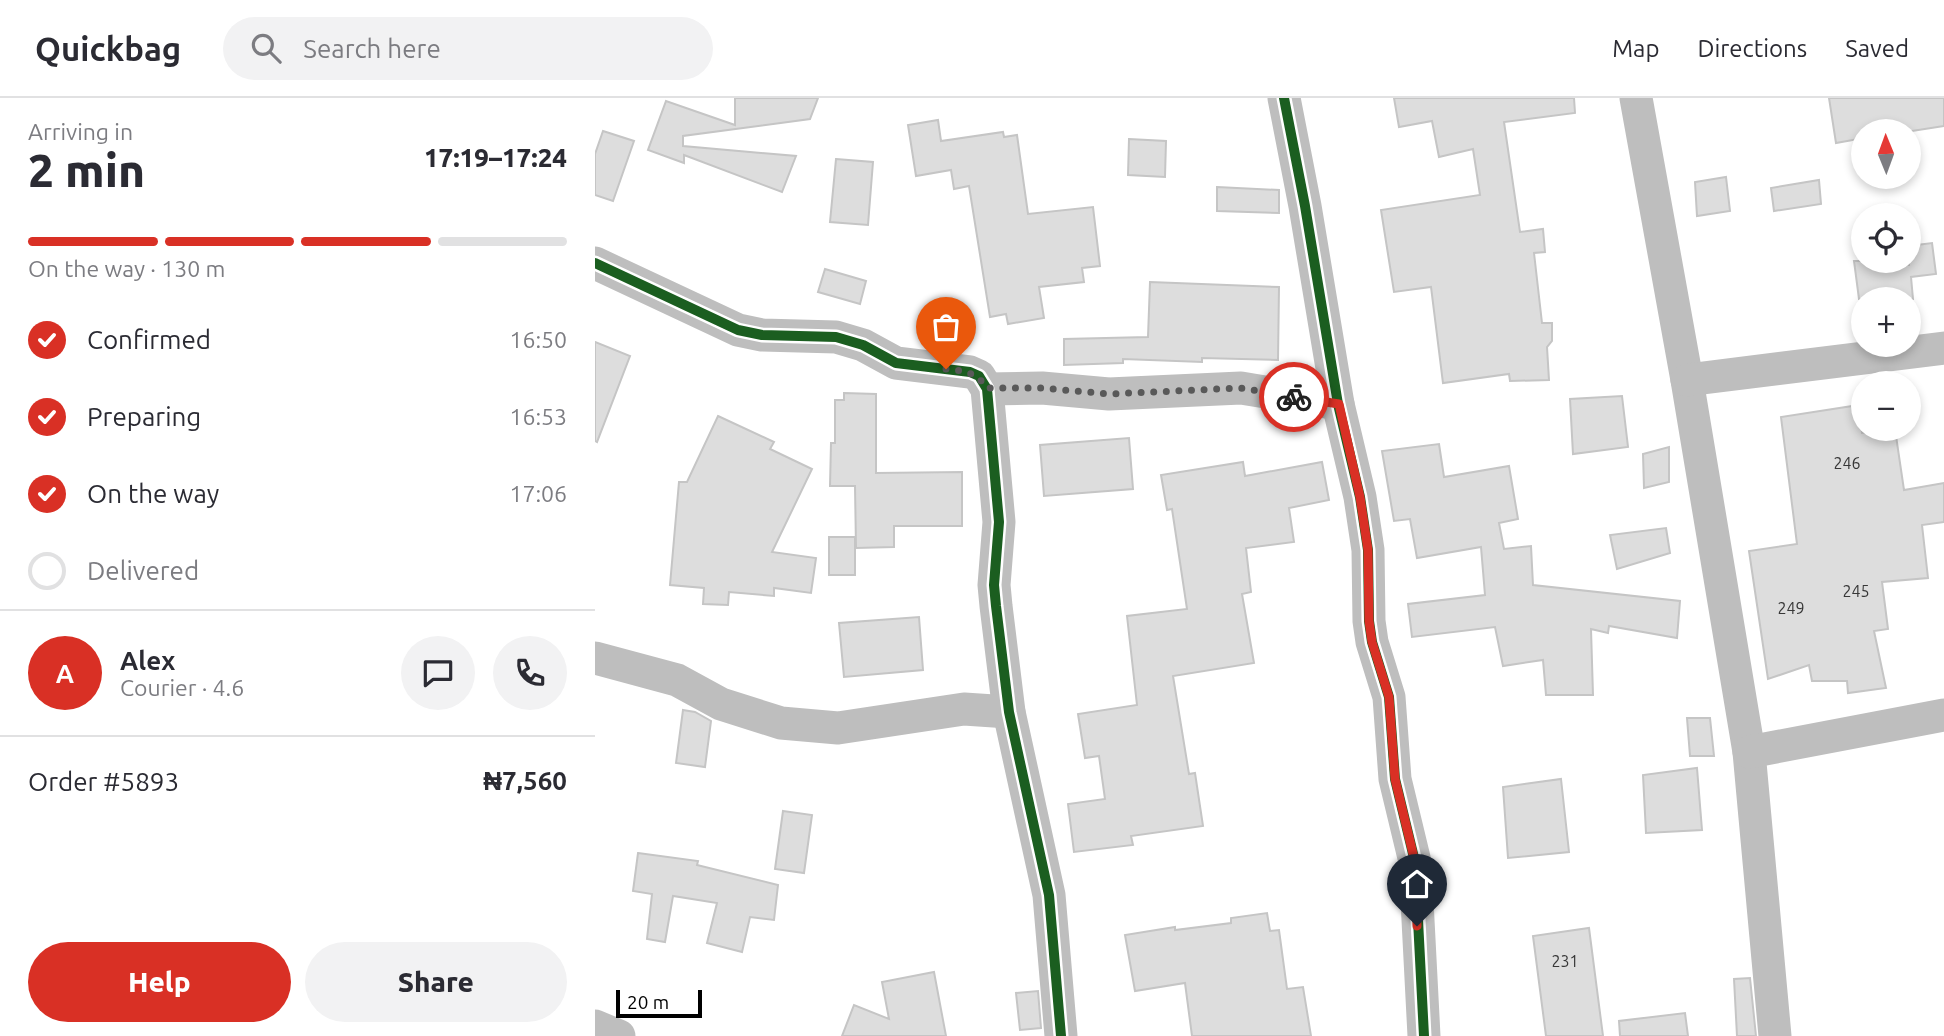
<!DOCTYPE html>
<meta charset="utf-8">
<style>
:root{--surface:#fff;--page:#f2f2f3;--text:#2b2b33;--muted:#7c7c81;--line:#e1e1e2;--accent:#d93025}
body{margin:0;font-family:Ubuntu,sans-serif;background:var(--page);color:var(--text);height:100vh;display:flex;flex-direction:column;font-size:26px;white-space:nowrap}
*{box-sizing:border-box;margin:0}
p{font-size:23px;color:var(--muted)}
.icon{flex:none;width:38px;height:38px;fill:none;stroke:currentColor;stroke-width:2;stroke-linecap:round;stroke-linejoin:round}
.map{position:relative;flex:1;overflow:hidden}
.panel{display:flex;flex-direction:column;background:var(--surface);width:595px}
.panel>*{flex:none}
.needle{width:46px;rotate:359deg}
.buttons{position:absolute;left:1256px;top:21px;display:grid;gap:14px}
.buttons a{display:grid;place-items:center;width:70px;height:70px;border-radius:50%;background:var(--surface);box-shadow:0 4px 10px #0003;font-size:35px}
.scale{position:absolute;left:21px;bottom:18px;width:86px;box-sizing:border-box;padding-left:7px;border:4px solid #000;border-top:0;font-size:19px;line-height:24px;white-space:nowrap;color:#000;-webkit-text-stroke:5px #fff;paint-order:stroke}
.pin{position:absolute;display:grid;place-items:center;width:60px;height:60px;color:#fff;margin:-72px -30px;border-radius:50% 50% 50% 0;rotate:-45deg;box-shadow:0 0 7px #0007}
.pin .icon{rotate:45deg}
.courier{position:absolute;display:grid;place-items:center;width:70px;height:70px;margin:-35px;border:5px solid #d93025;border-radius:50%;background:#fff;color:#222;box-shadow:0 2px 9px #0007}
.overview em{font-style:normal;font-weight:800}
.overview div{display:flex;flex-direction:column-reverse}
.overview{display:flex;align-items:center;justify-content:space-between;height:119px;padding:0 28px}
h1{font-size:46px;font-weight:800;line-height:52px}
.bar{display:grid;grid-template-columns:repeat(4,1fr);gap:10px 7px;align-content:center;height:84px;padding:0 28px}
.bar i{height:9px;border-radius:5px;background:var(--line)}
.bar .active{background:var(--accent)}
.bar p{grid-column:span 4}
.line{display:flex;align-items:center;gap:18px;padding:0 28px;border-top:2px solid var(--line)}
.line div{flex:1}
.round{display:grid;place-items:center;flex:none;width:74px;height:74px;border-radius:37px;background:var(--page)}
ol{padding:0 28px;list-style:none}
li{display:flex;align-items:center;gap:21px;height:77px}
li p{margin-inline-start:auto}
li .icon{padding:7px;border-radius:50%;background:var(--accent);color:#fff;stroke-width:4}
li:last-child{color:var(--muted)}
li i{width:38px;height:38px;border:4px solid var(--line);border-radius:50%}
.primary-button{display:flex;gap:14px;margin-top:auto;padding:14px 28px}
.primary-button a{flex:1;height:80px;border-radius:42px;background:var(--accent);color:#fff;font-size:28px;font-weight:800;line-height:80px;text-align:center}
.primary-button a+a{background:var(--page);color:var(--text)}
header{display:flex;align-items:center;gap:42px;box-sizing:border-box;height:98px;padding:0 35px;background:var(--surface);border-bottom:2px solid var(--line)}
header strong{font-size:33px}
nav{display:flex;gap:38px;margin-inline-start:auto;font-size:24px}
.search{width:490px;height:63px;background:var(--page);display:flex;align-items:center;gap:18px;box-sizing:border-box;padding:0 24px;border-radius:38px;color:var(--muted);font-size:26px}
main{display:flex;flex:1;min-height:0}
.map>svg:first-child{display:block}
.building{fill:#ddd;stroke:#c5c5c5;stroke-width:2}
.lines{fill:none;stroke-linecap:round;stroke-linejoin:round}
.minor{stroke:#bebebe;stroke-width:33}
.cycleway-casing{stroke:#fff;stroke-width:15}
.cycleway{stroke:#1b5e20;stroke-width:10}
.done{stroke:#595959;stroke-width:7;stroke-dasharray:0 12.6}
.route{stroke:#d93025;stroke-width:9}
.labels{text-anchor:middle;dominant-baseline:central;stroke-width:5;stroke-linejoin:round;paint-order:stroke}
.number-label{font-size:16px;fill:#373737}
</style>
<header>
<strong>Quickbag</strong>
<div class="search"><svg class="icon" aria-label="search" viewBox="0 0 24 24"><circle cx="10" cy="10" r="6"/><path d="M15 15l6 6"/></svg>Search here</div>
<nav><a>Map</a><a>Directions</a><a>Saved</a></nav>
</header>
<main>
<section class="panel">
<div class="overview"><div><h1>2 min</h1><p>Arriving in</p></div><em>17:19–17:24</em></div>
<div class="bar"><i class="active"></i><i class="active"></i><i class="active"></i><i></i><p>On the way · 130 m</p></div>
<ol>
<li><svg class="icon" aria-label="check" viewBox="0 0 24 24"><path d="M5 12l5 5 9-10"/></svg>Confirmed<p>16:50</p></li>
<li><svg class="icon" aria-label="check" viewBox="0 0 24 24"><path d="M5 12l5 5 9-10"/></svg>Preparing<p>16:53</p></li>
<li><svg class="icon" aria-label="check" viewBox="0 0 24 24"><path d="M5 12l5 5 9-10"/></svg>On the way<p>17:06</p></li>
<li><i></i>Delivered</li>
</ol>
<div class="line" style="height:126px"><b class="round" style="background:var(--accent);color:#fff">A</b><div><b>Alex</b><p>Courier · 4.6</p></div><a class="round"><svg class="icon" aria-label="chat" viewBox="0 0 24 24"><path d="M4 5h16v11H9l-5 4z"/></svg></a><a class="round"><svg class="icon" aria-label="phone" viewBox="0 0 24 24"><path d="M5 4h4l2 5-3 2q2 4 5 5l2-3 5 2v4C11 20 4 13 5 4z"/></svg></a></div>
<div class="line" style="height:91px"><div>Order #5893</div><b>₦7,560</b></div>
<div class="primary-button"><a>Help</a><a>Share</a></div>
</section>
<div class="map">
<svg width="1349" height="938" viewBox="0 0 1349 938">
<rect width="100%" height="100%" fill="#fff"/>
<g class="building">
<polygon points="140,0 223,0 215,21 88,38 88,48 201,58 187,94 89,57 89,65 53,52 71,3 140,27"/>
<polygon points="799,0 979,0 980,15 909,24 925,134 948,131 950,154 939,155 947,225 957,225 957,243 952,249 954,282 915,283 914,276 848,285 836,189 799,194 786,112 885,97 878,51 844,59 837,23 804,29"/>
<polygon points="1234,0 1349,0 1349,28 1317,33 1269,33 1269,40 1241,45"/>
<polygon points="343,22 346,43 408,34 409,39 422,37 433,116 498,109 505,168 487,170 489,184 444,189 449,220 413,226 411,216 395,219 374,88 359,91 356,72 321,78 313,27"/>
<polygon points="8,33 39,43 18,103 0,97 0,56"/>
<polygon points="534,41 571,43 570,79 533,77"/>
<polygon points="241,61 278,64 273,127 235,124"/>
<polygon points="1131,79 1135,113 1102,118 1100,84"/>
<polygon points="1224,82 1226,106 1179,113 1176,90"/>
<polygon points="622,89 684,92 684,115 622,113"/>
<polygon points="1337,145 1341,176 1316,179 1318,201 1264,201 1259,163 1314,163 1314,168 1314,148"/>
<polygon points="230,171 271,183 265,206 223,194"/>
<polygon points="555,184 684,189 683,262 607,260 607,264 528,261 528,265 469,267 469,241 553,239"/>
<polygon points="0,244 35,258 2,344 0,343"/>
<polygon points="249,295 281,296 281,375 367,374 367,428 299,428 299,449 261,450 260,388 235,388 236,345 240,345 240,302 249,302"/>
<polygon points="1027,298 1033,349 978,356 975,301"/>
<polygon points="1264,307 1267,335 1300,331 1309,392 1349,385 1349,424 1327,427 1333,480 1287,484 1293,531 1279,533 1291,590 1253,595 1252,583 1217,583 1214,567 1173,581 1154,453 1202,446 1186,319"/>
<polygon points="123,318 179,344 175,351 217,371 177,454 221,460 216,495 179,490 179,498 134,494 133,507 108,506 109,490 75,487 84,384 92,384"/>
<polygon points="534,340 538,391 449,398 445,347"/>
<polygon points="844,346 849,379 914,368 923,421 904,425 909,451 936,448 938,487 1085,503 1082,540 1014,528 1013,535 996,531 998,597 951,597 948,562 908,568 900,529 817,539 813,506 890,497 886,449 822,460 815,421 799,423 787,353"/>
<polygon points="1074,349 1074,384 1049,390 1048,356"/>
<polygon points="648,364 650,378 727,364 734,402 694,410 699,444 651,450 656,494 647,496 659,565 578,578 594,676 600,675 608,728 536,738 538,747 479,754 473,706 510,701 504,658 490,660 483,616 542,607 532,518 592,511 577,411 572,412 566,377"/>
<polygon points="1071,430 1075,455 1022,471 1015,437"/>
<rect x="234" y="439" width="26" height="38"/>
<polygon points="324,519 328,572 249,579 244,525"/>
<polygon points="88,612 100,614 116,623 110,669 81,665"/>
<polygon points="1092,620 1115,620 1119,658 1095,658"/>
<polygon points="1102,670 1107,732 1051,735 1048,677"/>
<polygon points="966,681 974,754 913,760 908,689"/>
<polygon points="188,713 217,717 209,775 180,771"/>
<polygon points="43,755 103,763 102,767 183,787 179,822 155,819 147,854 112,845 122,805 78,798 70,844 52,841 57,796 38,793"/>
<polygon points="672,815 675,833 684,832 692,891 708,889 716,938 597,938 590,885 540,893 530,837 580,829 580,832 636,825 636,820"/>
<polygon points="994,830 1008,938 951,938 938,838"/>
<polygon points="339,874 351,938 247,938 259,907 294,921 287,884"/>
<polygon points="1155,880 1161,938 1142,938 1139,881"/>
<polygon points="443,893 446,930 425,932 421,895"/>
<polygon points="1090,915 1093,938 1025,938 1024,923"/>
</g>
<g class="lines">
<g class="minor">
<polyline points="689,0 710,108 743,306 765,399 773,452 774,523 777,544 794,599 800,681 820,764 829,938"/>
<polyline points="1041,0 1092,282 1154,654 1180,938"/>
<polyline points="0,165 143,232 167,237 241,239 268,247 301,265 375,274 384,278 392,291 404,424 399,487 401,508 414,614 454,797 466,938"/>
<polyline points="1092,282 1349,250"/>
<polyline points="392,291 447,290 514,296 646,290 743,306"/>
<polyline points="0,560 82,582 126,606 186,625 243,630 369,611 414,614"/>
<polyline points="1154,654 1349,617"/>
<polyline points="0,928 24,938"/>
</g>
<g class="cycleway-casing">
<g id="cycleway">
<polyline points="689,0 710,108 743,306 765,399 773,452 774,523 777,544 794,599 800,681 820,764 829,938"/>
<polyline points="0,165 143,232 167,237 241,239 268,247 301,265 375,274 384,278 392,291 404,424 399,487 401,508 414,614 454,797 466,938"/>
</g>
</g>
<use href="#cycleway" class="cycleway"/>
</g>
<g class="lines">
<path class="done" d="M351,271C370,273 381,274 392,290H447L514,296L646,290L699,299"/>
<polyline class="route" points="699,299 744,306 765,399 773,452 774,523 777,544 794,599 800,681 820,764 822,828"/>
</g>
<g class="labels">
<g class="number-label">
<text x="1252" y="365">246</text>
<text x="1261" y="493">245</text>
<text x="1196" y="510">249</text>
<text x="970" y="863">231</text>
</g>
</g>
</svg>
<div class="buttons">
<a><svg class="needle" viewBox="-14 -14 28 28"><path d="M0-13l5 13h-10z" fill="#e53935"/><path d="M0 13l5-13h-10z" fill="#7c7c81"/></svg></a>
<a><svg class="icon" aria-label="locate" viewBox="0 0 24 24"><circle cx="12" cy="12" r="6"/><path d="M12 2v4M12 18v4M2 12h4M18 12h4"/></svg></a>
<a>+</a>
<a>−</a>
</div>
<div class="scale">20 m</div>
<div class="pin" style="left:351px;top:271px;background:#ea580c"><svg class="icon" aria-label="bag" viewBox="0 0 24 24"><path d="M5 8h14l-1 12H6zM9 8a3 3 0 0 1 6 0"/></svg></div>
<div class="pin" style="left:822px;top:828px;background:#1f2937"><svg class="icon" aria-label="home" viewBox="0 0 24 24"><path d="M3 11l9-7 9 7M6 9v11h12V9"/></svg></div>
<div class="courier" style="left:699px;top:299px"><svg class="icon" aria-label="bike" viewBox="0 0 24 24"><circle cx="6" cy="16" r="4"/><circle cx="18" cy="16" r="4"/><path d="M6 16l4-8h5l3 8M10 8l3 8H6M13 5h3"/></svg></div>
</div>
</main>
